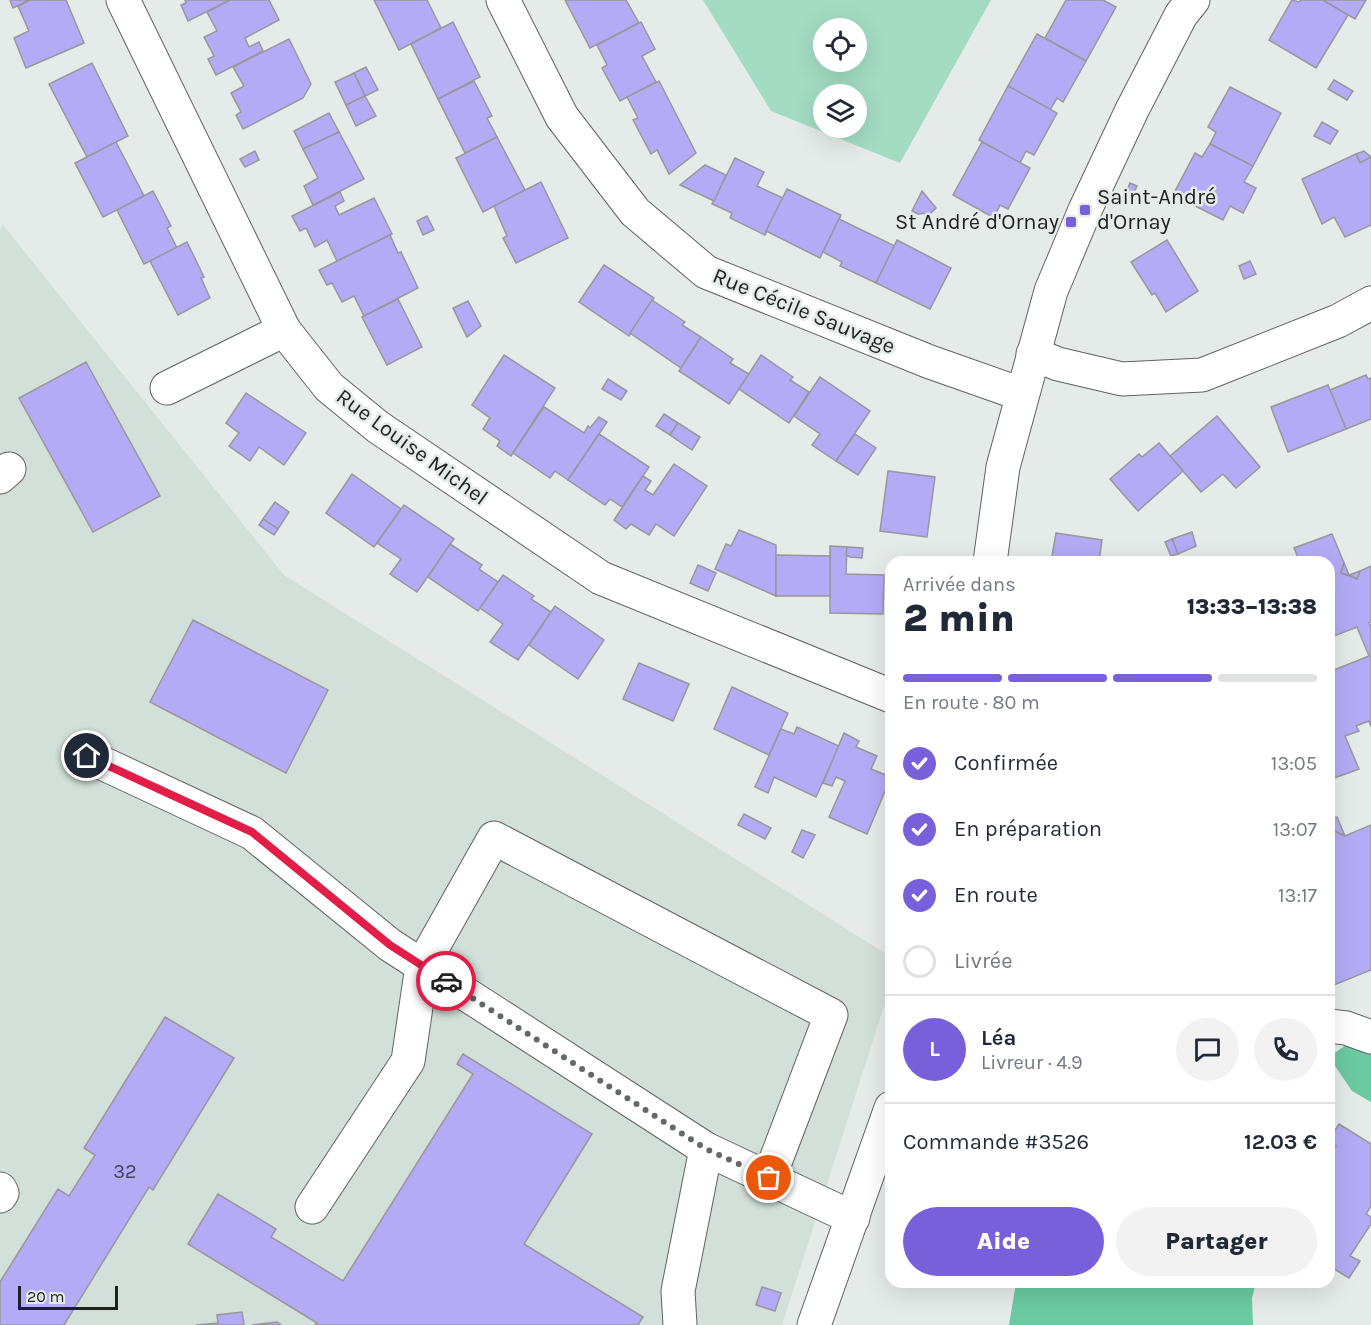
<!DOCTYPE html>
<html lang="fr">
<meta charset="utf-8">
<style>
:root{--surface:#fff;--page:#f2f2f3;--text:#1f2937;--muted:#747a83;--line:#e0e1e3;--accent:#7960db}
body{margin:0;font-family:Karla,sans-serif;background:var(--page);color:var(--text);height:100vh;display:flex;flex-direction:column;font-size:22px;white-space:nowrap}
*{box-sizing:border-box;margin:0}
p{font-size:20px;color:var(--muted)}
.icon{flex:none;width:33px;height:33px;fill:none;stroke:currentColor;stroke-width:2;stroke-linecap:round;stroke-linejoin:round}
.map{position:relative;flex:1;overflow:hidden}
.side{position:absolute;left:885px;top:556px;width:450px;height:732px;display:flex;flex-direction:column;background:var(--surface);border-radius:18px;box-shadow:0 6px 24px #0002}
.side>*{flex:none}
.controls{position:absolute;left:813px;top:18px;display:grid;gap:12px}
.controls a{display:grid;place-items:center;width:54px;height:54px;border-radius:50%;background:var(--surface);box-shadow:0 6px 24px #0002;font-size:30px}
.scale{position:absolute;left:18px;bottom:15px;width:100px;box-sizing:border-box;padding-left:6px;border:3px solid #1f2120;border-top:0;font-size:16px;line-height:21px;white-space:nowrap;color:#1f2120;-webkit-text-stroke:4px #e5ebe8;paint-order:stroke}
.pin{position:absolute;display:grid;place-items:center;width:51px;height:51px;color:#fff;margin:-26px;border:3px solid #fff;border-radius:50%;box-shadow:0 2px 6px #0007}
.courier{position:absolute;display:grid;place-items:center;width:60px;height:60px;margin:-30px;border:4px solid #e11d48;border-radius:50%;background:#fff;color:#222;box-shadow:0 2px 8px #0007}
.headline em{font-style:normal;font-weight:800}
.headline div{display:flex;flex-direction:column-reverse}
.headline{display:flex;align-items:center;justify-content:space-between;height:102px;padding:0 18px}
h1{font-size:39px;font-weight:800;line-height:45px}
.bar{display:grid;grid-template-columns:repeat(4,1fr);gap:9px 6px;align-content:center;height:72px;padding:0 18px}
.bar i{height:8px;border-radius:4px;background:var(--line)}
.bar .current{background:var(--accent)}
.bar p{grid-column:span 4}
.line{display:flex;align-items:center;gap:15px;padding:0 18px;border-top:2px solid var(--line)}
.line div{flex:1}
.round{display:grid;place-items:center;flex:none;width:63px;height:63px;border-radius:32px;background:var(--page)}
ol{padding:0 18px;list-style:none}
li{display:flex;align-items:center;gap:18px;height:66px}
li p{margin-inline-start:auto}
li .icon{padding:6px;border-radius:50%;background:var(--accent);color:#fff;stroke-width:4}
li:last-child{color:var(--muted)}
li i{width:33px;height:33px;border:3px solid var(--line);border-radius:50%}
.primary-button{display:flex;gap:12px;margin-top:auto;padding:12px 18px}
.primary-button a{flex:1;height:69px;border-radius:36px;background:var(--accent);color:#fff;font-size:24px;font-weight:800;line-height:69px;text-align:center}
.primary-button a+a{background:var(--page);color:var(--text)}
.map>svg:first-child{display:block}
.built{fill:#d2e0d9}
.green{fill:#a3dcc2;fill-rule:evenodd}
.forest{fill:#6ccaa3}
.building{fill:#b4abf7;stroke:#98979c;stroke-width:1.5}
.lines{fill:none;stroke-linecap:round;stroke-linejoin:round}
.minor-casing{stroke:#5e6361;stroke-width:35}
.minor{stroke:#fff;stroke-width:33}
.done{stroke:#646866;stroke-width:6;stroke-dasharray:0 10.8}
.route{stroke:#e11d48;stroke-width:8}
.poi-dot{fill:#7960db;stroke:#e5ebe8;stroke-width:2}
.labels{text-anchor:middle;dominant-baseline:central;stroke-width:5;stroke-linejoin:round;paint-order:stroke}
.number-label{font-size:20px;fill:#444456}
.poi-label{font-size:22px;fill:#1f2120;stroke:#e5ebe8;text-anchor:start}
.street-label{font-size:22px;fill:#1f2120;stroke:#e5ebe8}
</style>
<div class="map">
<svg width="1371" height="1325" viewBox="0 0 1371 1325">
<rect width="100%" height="100%" fill="#e5ebe8"/>
<polygon class="built" points="3,225 284,575 891,957 891,984 782,1325 0,1325 0,231"/>
<path class="green" d="M703,0H991L900,163L771,111ZM824,28H856V62H824ZM824,94H856V128H824Z"/>
<g class="forest">
<polygon points="1353,1040 1371,1047 1371,1102 1352,1091 1329,1057"/>
<polygon points="1016,1283 1256,1283 1252,1298 1253,1325 1009,1325"/>
</g>
<g class="building">
<polygon points="10,0 30,0 13,8"/>
<polygon points="30,0 66,0 84,43 26,68 14,38 29,31 18,6"/>
<polygon points="185,0 230,0 188,21 181,5 186,3"/>
<polygon points="230,0 269,0 279,20 245,38 249,47 259,42 263,51 216,75 208,59 214,56 204,37 217,31 207,12"/>
<polygon points="374,0 427,0 441,28 399,50"/>
<polygon points="565,0 626,0 639,23 590,48"/>
<polygon points="1066,0 1103,0 1116,7 1086,61 1045,38"/>
<polygon points="1292,0 1299,2 1301,0 1323,0 1348,15 1316,68 1269,40"/>
<polygon points="1323,0 1366,0 1355,19"/>
<polygon points="453,22 480,77 438,99 411,44"/>
<polygon points="641,22 655,49 642,56 656,82 620,101 602,68 607,65 597,45"/>
<polygon points="1037,34 1086,61 1063,102 1057,98 1050,110 1008,86"/>
<polygon points="289,39 311,84 303,98 243,129 236,115 241,112 231,93 244,86 233,67"/>
<polygon points="92,63 128,136 87,157 49,84"/>
<polygon points="366,67 378,90 365,96 354,73"/>
<polygon points="354,73 365,96 346,105 335,82"/>
<polygon points="1334,80 1353,91 1347,100 1328,89"/>
<polygon points="474,81 492,116 487,118 497,137 465,153 438,99"/>
<polygon points="659,81 696,153 669,174 657,150 651,154 633,120 638,118 627,97"/>
<polygon points="1008,86 1057,113 1034,155 1026,151 1020,163 979,140"/>
<polygon points="1230,87 1281,113 1253,166 1210,144 1216,132 1208,127"/>
<polygon points="365,96 376,116 356,126 346,105"/>
<polygon points="329,113 339,132 303,149 294,131"/>
<polygon points="1322,122 1338,131 1330,144 1314,136"/>
<polygon points="339,132 364,179 313,205 304,186 318,178 303,149"/>
<polygon points="497,137 525,190 483,212 456,158"/>
<polygon points="116,142 144,196 103,217 75,163"/>
<polygon points="982,142 1030,168 1008,209 1000,205 994,218 953,195"/>
<polygon points="1210,144 1253,166 1244,182 1256,188 1243,213 1230,206 1223,220 1173,195 1195,153 1202,157"/>
<polygon points="255,151 259,160 245,167 240,159"/>
<polygon points="1364,151 1371,157 1360,163 1356,154"/>
<polygon points="1356,154 1360,163 1371,157 1371,225 1345,237 1334,217 1322,224 1302,179"/>
<polygon points="735,158 764,172 757,186 783,198 765,235 730,218 732,213 712,204"/>
<polygon points="705,165 726,175 714,201 680,185"/>
<polygon points="541,182 568,238 516,263 503,238 507,236 494,206"/>
<polygon points="1130,183 1137,186 1129,203 1122,201"/>
<polygon points="787,189 841,215 820,258 766,231"/>
<polygon points="153,191 171,226 167,228 177,248 144,264 117,210"/>
<polygon points="922,191 936,208 931,213 918,214 912,211"/>
<polygon points="340,192 344,201 335,206 339,215 374,198 392,234 337,261 327,240 315,247 306,228 300,231 292,216"/>
<polygon points="427,216 434,230 423,235 417,221"/>
<polygon points="839,219 895,246 876,283 840,266 842,262 823,252"/>
<polygon points="390,235 398,253 401,252 418,288 364,316 354,296 342,302 332,283 327,285 319,270"/>
<polygon points="897,240 951,268 930,309 876,283"/>
<polygon points="1167,240 1198,291 1166,312 1155,293 1152,295 1131,262"/>
<polygon points="187,242 204,277 201,278 210,298 178,315 150,261"/>
<polygon points="1250,261 1256,274 1244,279 1239,266"/>
<polygon points="604,265 654,298 629,336 579,302"/>
<polygon points="398,299 422,347 387,365 362,317"/>
<polygon points="652,300 685,322 682,325 701,337 681,368 630,333"/>
<polygon points="468,301 481,326 467,337 453,308"/>
<polygon points="701,337 733,359 730,363 749,374 729,404 679,371"/>
<polygon points="504,355 555,388 511,456 497,446 500,441 483,429 490,418 472,405"/>
<polygon points="761,355 793,377 790,380 809,392 789,423 739,389"/>
<polygon points="86,362 160,496 93,532 19,398"/>
<polygon points="1366,375 1368,379 1371,378 1371,419 1346,429 1330,390"/>
<polygon points="820,377 870,411 836,461 812,445 820,434 794,416"/>
<polygon points="608,379 627,391 621,400 602,389"/>
<polygon points="1328,385 1346,429 1288,452 1271,407"/>
<polygon points="246,393 306,433 284,465 259,447 250,461 229,446 239,433 226,423"/>
<polygon points="544,407 584,433 588,426 590,428 599,417 607,422 568,480 555,471 550,478 513,453"/>
<polygon points="664,414 678,423 670,435 656,426"/>
<polygon points="1217,416 1260,467 1236,488 1223,474 1201,492 1170,456"/>
<polygon points="678,423 700,437 692,450 670,435"/>
<polygon points="599,434 649,467 622,507 610,499 605,505 568,480"/>
<polygon points="855,434 876,448 858,475 836,461"/>
<polygon points="1159,443 1183,471 1138,511 1110,479 1139,454 1142,457"/>
<polygon points="674,464 707,486 674,536 656,524 649,535 631,524 626,529 614,520 643,476 651,481 645,490 653,495"/>
<polygon points="888,471 935,477 927,537 880,531"/>
<polygon points="352,474 401,509 374,547 326,513"/>
<polygon points="275,502 289,512 278,529 263,519"/>
<polygon points="404,505 454,539 417,592 390,574 401,559 377,543"/>
<polygon points="263,519 278,529 274,535 259,525"/>
<polygon points="739,530 776,545 776,596 715,569 726,544 731,546"/>
<polygon points="1192,532 1196,546 1178,554 1172,539"/>
<polygon points="1056,533 1102,540 1099,562 1051,562"/>
<polygon points="1332,534 1344,563 1341,573 1357,579 1360,571 1371,566 1371,622 1369,623 1371,627 1371,727 1369,721 1356,726 1359,731 1345,736 1359,769 1329,780 1329,658 1334,670 1369,656 1357,627 1329,638 1329,562 1300,562 1294,548"/>
<polygon points="1172,539 1178,554 1171,556 1165,542"/>
<polygon points="450,544 482,565 479,569 498,582 478,611 428,577"/>
<polygon points="830,546 847,547 846,574 884,575 883,614 830,613"/>
<polygon points="847,547 863,548 862,558 850,557 846,555"/>
<polygon points="776,555 830,556 830,596 776,596"/>
<polygon points="1344,563 1349,575 1341,573"/>
<polygon points="698,565 716,573 708,591 690,583"/>
<polygon points="1360,571 1357,579 1349,575"/>
<polygon points="503,575 534,596 531,599 551,612 518,660 490,642 503,624 480,608"/>
<polygon points="555,606 604,640 578,679 529,645"/>
<polygon points="193,620 328,690 286,773 150,702"/>
<polygon points="639,663 689,684 673,721 623,699"/>
<polygon points="732,687 788,713 769,755 714,729"/>
<polygon points="797,727 839,746 816,797 774,777 768,793 755,787 781,729 794,734"/>
<polygon points="844,733 859,741 856,747 877,756 871,769 891,777 867,834 829,817 845,781 836,777 832,786 823,783"/>
<polygon points="744,814 771,828 765,839 738,825"/>
<polygon points="1337,817 1345,836 1329,829 1329,820"/>
<polygon points="1371,825 1371,970 1329,987 1329,829 1345,836"/>
<polygon points="802,830 815,835 803,858 792,852"/>
<polygon points="165,1017 234,1058 153,1190 149,1187 64,1325 0,1325 0,1282 58,1189 69,1196 95,1155 84,1148"/>
<polygon points="463,1054 592,1134 524,1244 643,1317 638,1325 315,1325 317,1323 188,1244 218,1194 276,1229 271,1237 343,1281 473,1074 457,1064"/>
<polygon points="1339,1124 1371,1144 1371,1206 1366,1214 1371,1217 1371,1224 1350,1256 1360,1261 1349,1278 1329,1266 1329,1157 1336,1146 1329,1142 1329,1139"/>
<polygon points="762,1287 781,1293 775,1311 756,1305"/>
<polygon points="242,1312 244,1325 196,1325 218,1323 217,1315"/>
<polygon points="277,1322 281,1325 252,1325"/>
</g>
<g class="lines">
<g class="minor-casing">
<g id="minor">
<polyline points="123,0 284,330 329,387 378,427 601,578 891,696"/>
<polyline points="503,0 562,117 635,212 706,272 930,362 1021,394"/>
<polyline points="1033,354 1058,364 1122,379 1202,375 1338,321 1371,303"/>
<polyline points="167,388 284,330"/>
<polyline points="0,477 9,469"/>
<polyline points="990,562 1003,467 1051,291 1085,210 1132,110 1181,15 1193,0"/>
<polyline points="87,756 252,833 390,945 706,1149 853,1218"/>
<polyline points="1329,1026 1346,1028 1371,1037"/>
<polyline points="0,1189 2,1193 0,1196"/>
<polyline points="312,1207 408,1061 422,966 494,838 831,1015 769,1178"/>
<polyline points="680,1325 678,1291 706,1149"/>
<polyline points="814,1325 891,1108"/>
</g>
</g>
<use href="#minor" class="minor"/>
</g>
<g class="lines">
<polyline class="done" points="446,981 706,1149 769,1178"/>
<polyline class="route" points="87,756 252,832 390,945 446,981"/>
</g>
<g class="poi-dot">
<rect x="1079" y="204" width="12" height="12" rx="3"/>
<rect x="1065" y="216" width="12" height="12" rx="3"/>
</g>
<g class="labels">
<g class="number-label">
<text x="125" y="1171">32</text>
</g>
<g class="poi-label">
<text x="1097" y="197">Saint-André<tspan x="1097" dy="25">d'Ornay</tspan></text>
<text x="1059" y="222" text-anchor="end">St André d'Ornay</text>
</g>
<g class="street-label">
<text transform="translate(804 311) rotate(22)">Rue Cécile Sauvage</text>
<text transform="translate(412 447) rotate(36)">Rue Louise Michel</text>
</g>
</g>
</svg>
<div class="controls">
<a><svg class="icon" aria-label="locate" viewBox="0 0 24 24"><circle cx="12" cy="12" r="6"/><path d="M12 2v4M12 18v4M2 12h4M18 12h4"/></svg></a>
<a><svg class="icon" aria-label="layers" viewBox="0 0 24 24"><path d="M12 4l9 5-9 5-9-5zM3 14l9 5 9-5"/></svg></a>
</div>
<div class="scale">20 m</div>
<div class="pin" style="left:769px;top:1178px;background:#ea580c"><svg class="icon" aria-label="bag" viewBox="0 0 24 24"><path d="M5 8h14l-1 12H6zM9 8a3 3 0 0 1 6 0"/></svg></div>
<div class="pin" style="left:87px;top:756px;background:#1f2937"><svg class="icon" aria-label="home" viewBox="0 0 24 24"><path d="M3 11l9-7 9 7M6 9v11h12V9"/></svg></div>
<div class="courier" style="left:446px;top:981px"><svg class="icon" aria-label="car" viewBox="0 0 24 24"><path d="M5 17H2v-5l4-1 3-4h7l3 4 3 1v5h-3M9 17h6M6 11h13"/><circle cx="7" cy="17" r="2"/><circle cx="17" cy="17" r="2"/></svg></div>
<section class="side">
<div class="headline"><div><h1>2 min</h1><p>Arrivée dans</p></div><em>13:33–13:38</em></div>
<div class="bar"><i class="current"></i><i class="current"></i><i class="current"></i><i></i><p>En route · 80 m</p></div>
<ol>
<li><svg class="icon" aria-label="check" viewBox="0 0 24 24"><path d="M5 12l5 5 9-10"/></svg>Confirmée<p>13:05</p></li>
<li><svg class="icon" aria-label="check" viewBox="0 0 24 24"><path d="M5 12l5 5 9-10"/></svg>En préparation<p>13:07</p></li>
<li><svg class="icon" aria-label="check" viewBox="0 0 24 24"><path d="M5 12l5 5 9-10"/></svg>En route<p>13:17</p></li>
<li><i></i>Livrée</li>
</ol>
<div class="line" style="height:108px"><b class="round" style="background:var(--accent);color:#fff">L</b><div><b>Léa</b><p>Livreur · 4.9</p></div><a class="round"><svg class="icon" aria-label="chat" viewBox="0 0 24 24"><path d="M4 5h16v11H9l-5 4z"/></svg></a><a class="round"><svg class="icon" aria-label="phone" viewBox="0 0 24 24"><path d="M5 4h4l2 5-3 2q2 4 5 5l2-3 5 2v4C11 20 4 13 5 4z"/></svg></a></div>
<div class="line" style="height:78px"><div>Commande #3526</div><b>12.03 €</b></div>
<div class="primary-button"><a>Aide</a><a>Partager</a></div>
</section>
</div>
